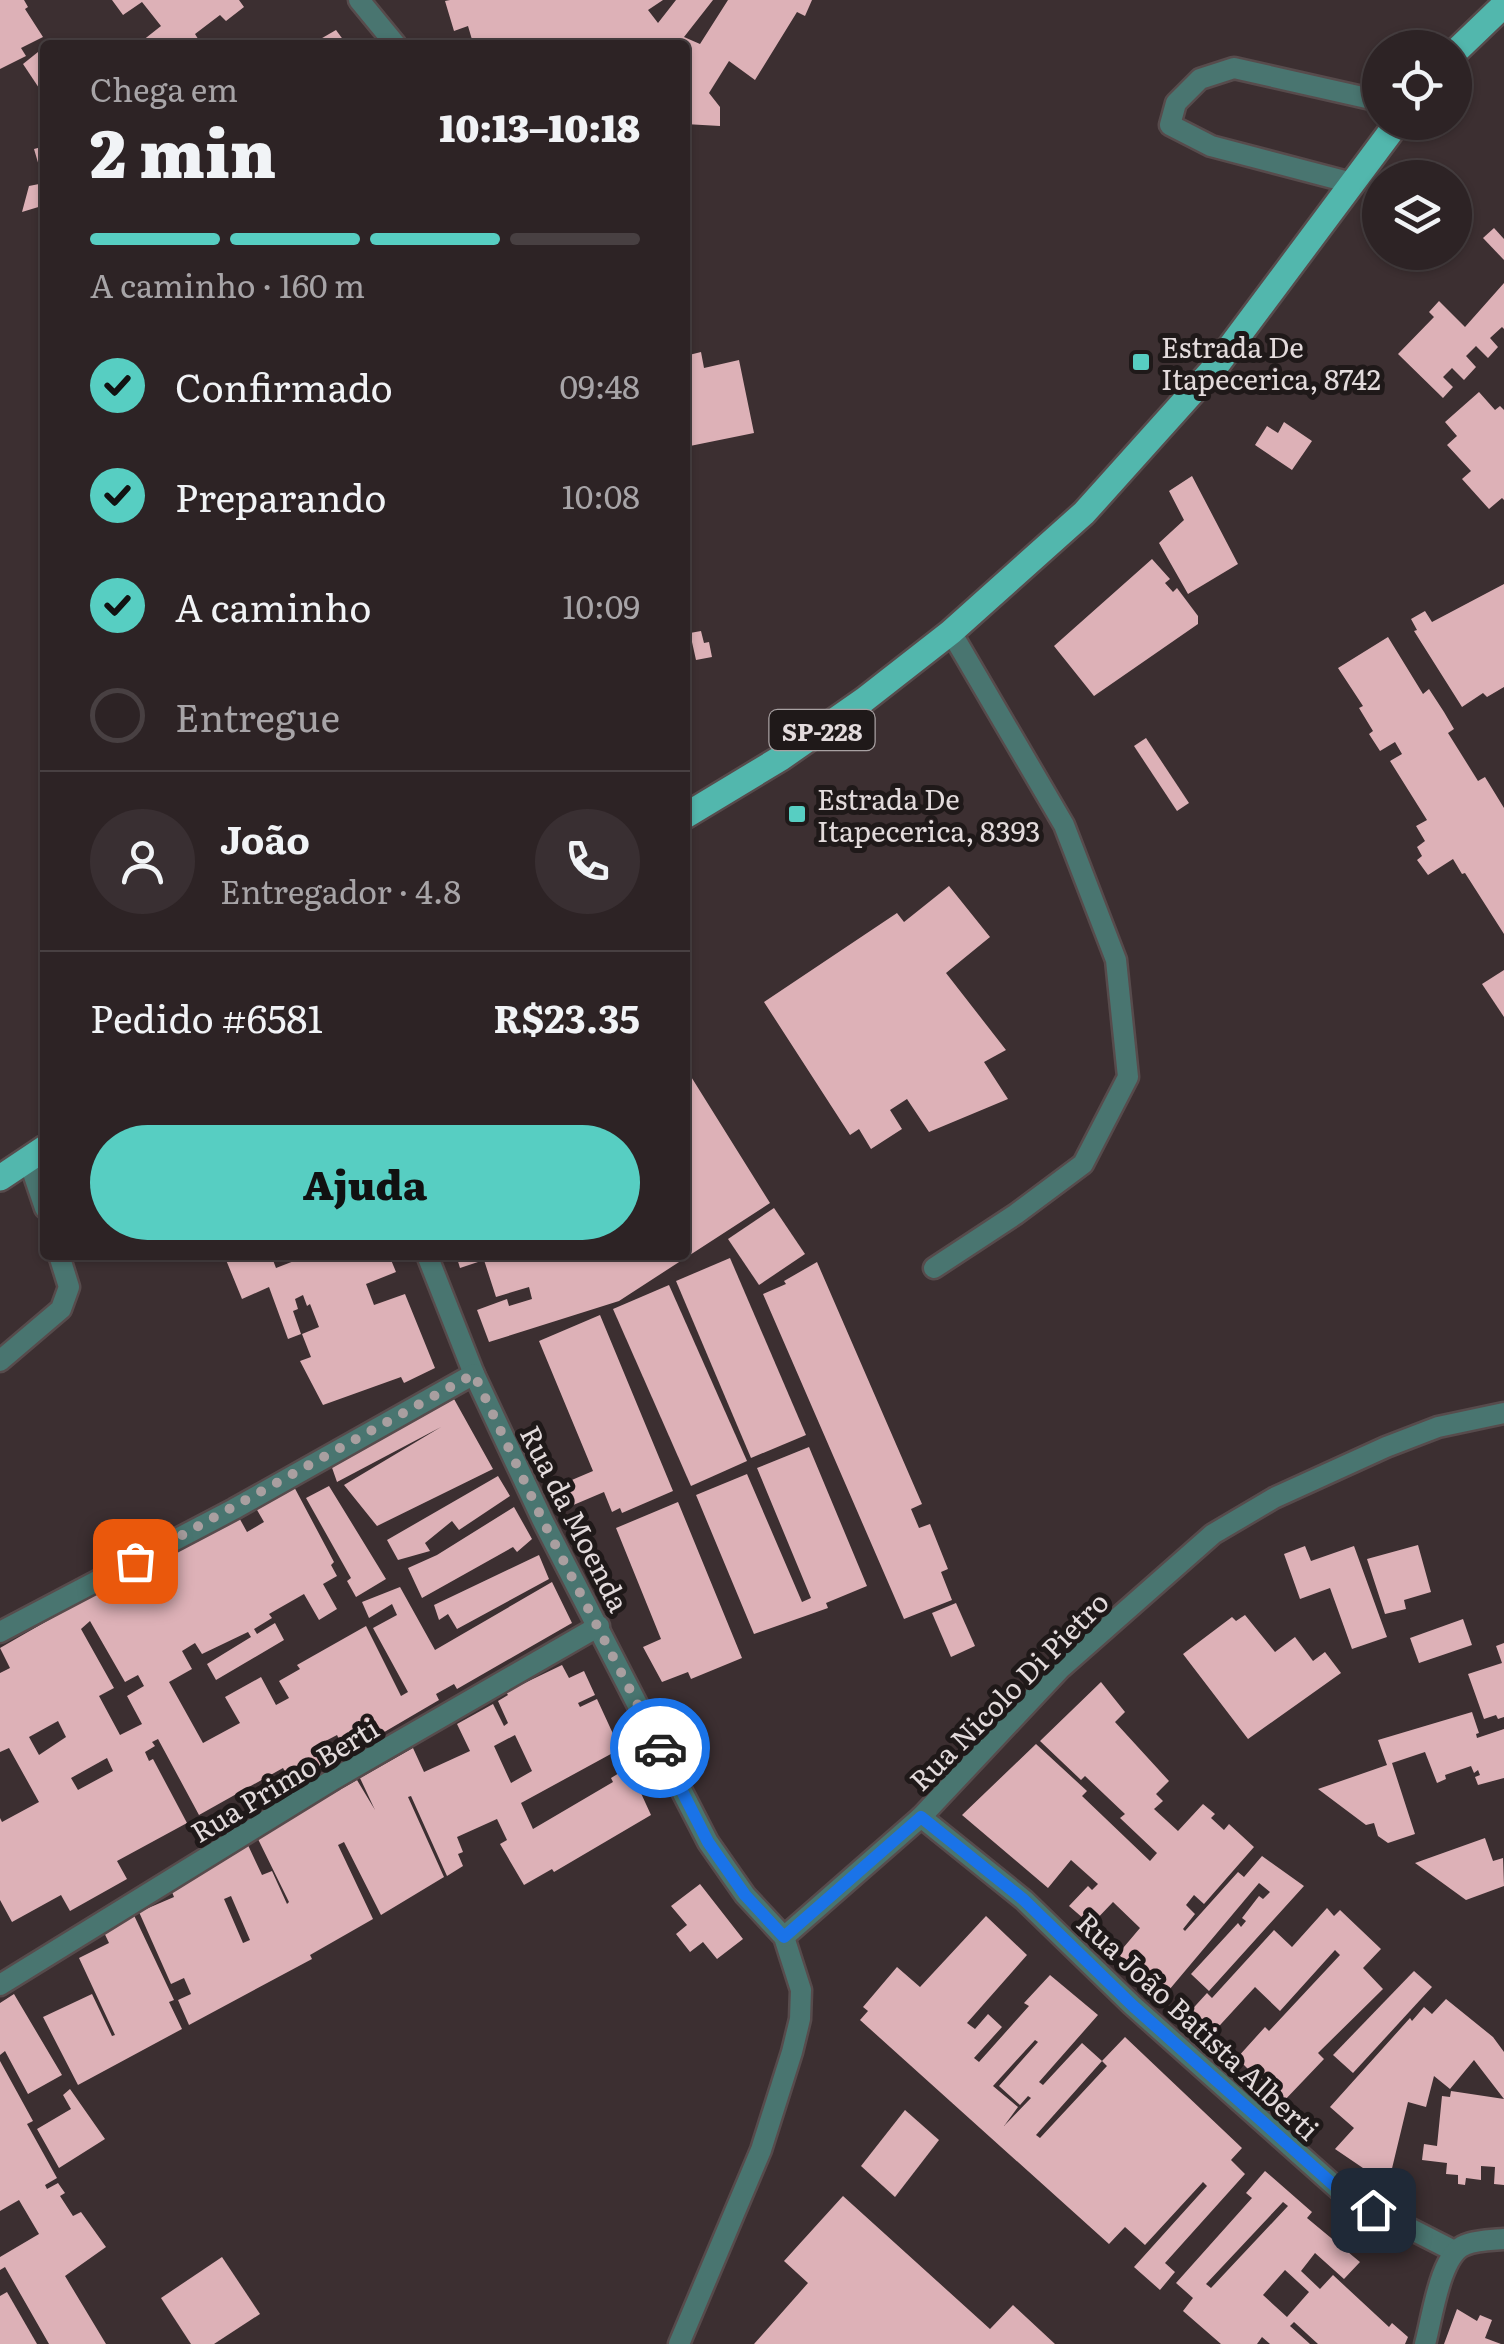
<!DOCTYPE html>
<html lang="pt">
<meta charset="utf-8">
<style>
:root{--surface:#2d2325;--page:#392f32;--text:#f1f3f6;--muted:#a7a4a7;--line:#484042;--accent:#57cec2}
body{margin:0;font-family:Literata,serif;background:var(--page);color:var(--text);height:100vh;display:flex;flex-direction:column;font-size:38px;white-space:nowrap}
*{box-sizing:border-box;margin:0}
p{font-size:32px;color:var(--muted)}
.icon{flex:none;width:55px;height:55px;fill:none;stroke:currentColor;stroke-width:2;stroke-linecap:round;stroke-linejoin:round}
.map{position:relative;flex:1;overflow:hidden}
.side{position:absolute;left:40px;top:40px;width:650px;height:1220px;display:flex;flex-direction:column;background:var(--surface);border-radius:10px;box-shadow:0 2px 8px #0004,0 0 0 2px var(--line)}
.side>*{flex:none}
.controls{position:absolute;left:1362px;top:30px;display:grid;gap:20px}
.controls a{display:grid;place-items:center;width:110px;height:110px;border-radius:50%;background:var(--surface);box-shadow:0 2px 8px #0004,0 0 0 2px var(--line);font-size:50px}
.pin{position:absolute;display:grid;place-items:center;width:85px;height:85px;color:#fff;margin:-42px;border-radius:20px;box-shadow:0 5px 15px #0006}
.courier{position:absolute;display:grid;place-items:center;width:100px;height:100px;margin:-50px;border:8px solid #1a73e8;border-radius:50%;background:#fff;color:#222;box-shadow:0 2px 12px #0007}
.head em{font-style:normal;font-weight:800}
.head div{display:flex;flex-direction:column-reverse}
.head{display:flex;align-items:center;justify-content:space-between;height:170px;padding:0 50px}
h1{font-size:65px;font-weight:800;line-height:75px}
.bar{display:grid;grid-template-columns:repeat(4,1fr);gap:15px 10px;align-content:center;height:120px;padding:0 50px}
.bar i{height:12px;border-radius:8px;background:var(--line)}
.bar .selected{background:var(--accent)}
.bar p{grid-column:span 4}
.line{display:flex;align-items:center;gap:25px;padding:0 50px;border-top:2px solid var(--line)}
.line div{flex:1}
.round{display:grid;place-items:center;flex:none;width:105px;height:105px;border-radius:52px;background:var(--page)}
ol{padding:0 50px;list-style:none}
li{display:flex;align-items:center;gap:30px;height:110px}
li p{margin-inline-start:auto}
li .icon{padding:10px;border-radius:50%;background:var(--accent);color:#111;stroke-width:4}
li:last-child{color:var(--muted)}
li i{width:55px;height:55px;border:5px solid var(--line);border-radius:50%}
.primary-button{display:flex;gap:20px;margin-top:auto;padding:20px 50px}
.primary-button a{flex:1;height:115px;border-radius:60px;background:var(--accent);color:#111;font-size:40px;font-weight:800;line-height:115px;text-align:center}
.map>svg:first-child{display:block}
.building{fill:#ddb1b7;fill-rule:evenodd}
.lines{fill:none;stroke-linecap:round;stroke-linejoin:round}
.lane-casing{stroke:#574b4c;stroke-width:25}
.street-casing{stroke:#574b4c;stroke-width:25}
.primary-casing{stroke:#574b4c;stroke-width:30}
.lane{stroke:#497570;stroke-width:20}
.street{stroke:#497570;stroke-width:20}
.primary{stroke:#52b7ad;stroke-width:25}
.done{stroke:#a99fa0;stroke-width:10;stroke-dasharray:0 18}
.route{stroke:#1a73e8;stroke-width:12}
.poi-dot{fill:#57cec2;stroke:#1f1919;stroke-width:4}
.labels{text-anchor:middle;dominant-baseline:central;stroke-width:10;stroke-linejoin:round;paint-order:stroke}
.shield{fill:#1f1919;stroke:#a8a1a2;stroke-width:2.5}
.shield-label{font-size:25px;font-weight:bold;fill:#e3dbdc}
.poi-label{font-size:28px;fill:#e3dbdc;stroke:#1f1919;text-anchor:start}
.street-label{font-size:28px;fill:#e3dbdc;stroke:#1f1919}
</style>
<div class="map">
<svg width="1504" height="2344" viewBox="0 0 1504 2344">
<rect width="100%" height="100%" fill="#3c2f31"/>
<g class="building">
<polygon points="0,0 24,0 28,7 25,9 43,37 21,48 26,56 0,69"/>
<polygon points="112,0 239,0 244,7 226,21 220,15 195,34 200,42 196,45 144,45 142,41 161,26 142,2 123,15"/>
<polygon points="450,0 663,0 648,10 658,23 676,0 713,0 684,37 700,44 728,0 812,0 805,16 797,12 755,80 729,61 709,93 720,107 720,126 685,124 685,45 485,45 484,40 473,43 468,26 454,31 445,1"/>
<polygon points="336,30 347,45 319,45 317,41"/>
<polygon points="43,48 45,83 39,88 23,64"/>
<polygon points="45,146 45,205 22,212 29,186 44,183 34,149"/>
<polygon points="1494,228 1504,239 1504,260 1483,238"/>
<polygon points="1504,283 1504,329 1502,327 1490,338 1498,347 1488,358 1476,346 1466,356 1476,367 1464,380 1452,368 1443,377 1453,387 1443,398 1398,354 1434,317 1429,312 1439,301 1465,327"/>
<polygon points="701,352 704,368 739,360 754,433 685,447 685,356"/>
<polygon points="1479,392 1495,410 1500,406 1504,410 1504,500 1502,498 1489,509 1462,479 1471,471 1447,445 1457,436 1445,422"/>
<polygon points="1284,422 1312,441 1292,470 1255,445 1267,426 1278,433"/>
<polygon points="1192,476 1238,564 1188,594 1159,543 1184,520 1169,491"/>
<polygon points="1152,559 1170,579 1165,583 1173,592 1177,588 1198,616 1198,624 1094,696 1054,646"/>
<polygon points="1504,584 1504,687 1487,697 1483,693 1462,707 1414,631 1417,630 1411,619 1425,611 1432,622"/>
<polygon points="701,631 704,643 709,642 712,657 696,660 690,633"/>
<polygon points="1388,637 1423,694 1429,689 1444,712 1454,729 1448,733 1478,781 1485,777 1504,808 1504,934 1465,873 1462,874 1453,859 1428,875 1417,860 1422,856 1417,847 1425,841 1416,826 1427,820 1390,761 1402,754 1395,742 1380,751 1369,734 1373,731 1359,708 1363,706 1338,668"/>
<polygon points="1146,738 1189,803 1177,811 1134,746"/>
<polygon points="949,886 990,937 946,973 1006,1050 984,1062 1008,1099 929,1132 907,1099 890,1110 902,1129 871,1149 859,1129 850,1135 764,1002 897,913 904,922"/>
<polygon points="1504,970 1504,1017 1482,984"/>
<polygon points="685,1067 770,1203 619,1301 489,1342 477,1310 507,1299 509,1306 532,1299 529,1287 496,1297 484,1260 460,1268 456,1255 685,1255"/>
<polygon points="774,1208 805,1254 759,1285 728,1239"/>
<polygon points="224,1255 271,1255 276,1268 294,1261 291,1255 389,1255 396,1272 366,1284 374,1305 405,1294 435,1368 404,1383 401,1377 323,1405 300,1361 311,1357 302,1334 319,1327 310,1304 307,1306 303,1295 295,1299 298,1309 293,1311 301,1334 288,1339 269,1287 242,1299"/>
<polygon points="730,1258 806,1435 751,1458 676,1281"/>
<polygon points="817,1262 922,1504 911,1509 919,1528 930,1524 948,1569 941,1572 952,1600 904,1619 763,1294 786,1284 784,1281"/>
<polygon points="669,1285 747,1461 691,1486 613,1309"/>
<polygon points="600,1315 673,1491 622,1513 620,1508 612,1512 604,1492 571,1506 560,1485 593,1471 539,1341"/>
<polygon points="449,1390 493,1469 377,1526 344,1485 441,1427 337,1482 329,1459"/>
<polygon points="809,1447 867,1586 826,1603 828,1608 754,1634 696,1495 747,1474 802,1602 811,1598 757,1468"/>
<polygon points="498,1476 510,1496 459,1530 452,1521 425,1543 430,1551 398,1560 387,1540"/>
<path d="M291,1481L334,1562L331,1565L337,1576L323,1584L337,1609L319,1620L304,1594L269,1614L272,1618L254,1629L257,1634L275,1623L284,1640L216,1680L207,1664L251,1637L248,1632L202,1654L195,1643L182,1651L192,1669L169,1682L203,1743L240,1723L225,1697L261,1677L276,1705L289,1698L279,1681L300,1669L297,1665L366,1626L401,1696L408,1692L373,1628L397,1615L392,1604L369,1618L362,1602L400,1587L435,1650L552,1582L572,1623L457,1689L454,1684L436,1694L439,1700L357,1748L352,1739L342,1745L337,1735L318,1745L328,1764L292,1785L283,1768L199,1815L158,1739L152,1742L155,1746L145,1752L149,1761L153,1759L187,1823L117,1861L127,1879L70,1911L61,1895L12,1922L0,1900V1818L2,1822L39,1802L9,1748L0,1752V1673L10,1668L0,1648L113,1583L124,1601L160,1581L150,1562L236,1512L247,1532L264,1522L253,1503ZM90,1621L125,1682L138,1675L144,1686L127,1696L142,1724L120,1735L99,1696L114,1688L81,1629ZM58,1721L66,1737L39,1755L29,1737ZM107,1758L113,1771L78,1790L71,1778Z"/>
<polygon points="329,1486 386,1579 356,1597 347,1581 351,1578 306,1498"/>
<polygon points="678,1502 742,1658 691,1679 688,1672 662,1682 643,1647 661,1639 616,1528"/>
<polygon points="514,1507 532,1539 517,1552 513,1547 422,1598 408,1568 437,1555"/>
<polygon points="1418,1545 1431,1592 1404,1600 1406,1609 1385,1614 1367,1559"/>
<polygon points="1305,1546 1311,1561 1354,1546 1387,1637 1352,1649 1330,1588 1300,1599 1284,1554"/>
<polygon points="539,1555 549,1579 457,1629 448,1614 439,1620 434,1605"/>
<polygon points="956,1603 975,1646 951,1657 932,1613"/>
<polygon points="1245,1615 1275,1652 1295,1637 1313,1661 1325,1652 1341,1673 1248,1739 1183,1654 1232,1617 1236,1621"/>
<polygon points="1463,1619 1472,1645 1419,1663 1410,1638"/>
<polygon points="1504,1643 1504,1717 1498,1719 1496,1715 1484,1719 1468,1674 1502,1663 1496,1646"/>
<path d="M562,1665L569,1678L584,1671L595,1695L578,1703L580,1707L597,1699L620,1749L521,1803L533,1829L613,1782L611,1778L629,1767L651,1815L554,1872L552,1869L524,1885L500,1844L507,1840L497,1819L457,1837L463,1852L458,1854L463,1866L447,1876L411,1796L408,1797L444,1877L381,1915L344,1842L338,1845L373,1919L310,1955L312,1959L189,2025L178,2000L191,1994L184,1978L171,1984L139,1912L174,1897L170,1887L247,1843L262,1875L272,1871L287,1904L289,1902L257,1837L357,1780L375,1810L360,1778L413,1748L424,1772L470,1751L457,1724L493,1704L504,1726L508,1723L498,1701L508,1695L506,1692ZM515,1735L532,1771L511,1783L494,1746ZM231,1896L250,1940L243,1943L224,1899Z"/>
<polygon points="1101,1682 1125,1712 1115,1722 1169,1781 1156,1794 1163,1801 1154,1809 1178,1831 1203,1804 1215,1814 1211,1818 1224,1830 1229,1824 1254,1847 1204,1904 1194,1895 1186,1905 1195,1914 1183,1929 1185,1931 1238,1872 1244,1877 1262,1856 1304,1886 1209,1991 1191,1974 1238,1923 1241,1927 1246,1921 1242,1918 1259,1896 1263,1899 1270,1892 1259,1883 1164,1996 1118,1954 1140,1928 1113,1902 1091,1925 1069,1906 1088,1886 1092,1890 1098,1884 1071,1860 1048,1888 962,1815 1036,1744 1087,1791 1082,1796 1150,1861 1157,1853 1120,1818 1125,1814 1085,1776 1081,1780 1040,1741"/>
<polygon points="1472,1712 1479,1733 1476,1734 1477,1738 1504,1729 1504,1778 1478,1785 1475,1777 1480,1775 1478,1770 1474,1773 1471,1766 1445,1775 1446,1779 1437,1783 1425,1752 1392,1763 1415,1834 1388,1843 1378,1836 1374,1823 1366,1825 1318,1789 1387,1765 1378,1740"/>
<polygon points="1485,1838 1493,1861 1503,1858 1504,1886 1466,1900 1415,1863"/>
<polygon points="700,1884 743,1939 717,1959 703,1942 690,1952 676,1934 687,1925 671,1906"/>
<polygon points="1327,1908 1334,1916 1340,1910 1381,1949 1363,1968 1383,1989 1318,2053 1324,2059 1282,2103 1237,2058 1265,2027 1269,2031 1340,1955 1335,1950 1280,2011 1255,1987 1210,2036 1186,2016 1207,1993 1212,1998 1274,1930 1292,1947"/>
<polygon points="131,1909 174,2000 169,2002 182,2029 78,2085 43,2017 92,1994 112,2036 115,2035 79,1958 109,1943 101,1926"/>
<path d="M986,1916L1027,1955L967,2023L975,2029L988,2014L1002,2027L974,2058L979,2062L1029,2006L1024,2003L1050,1975L1098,2015L1039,2082L1043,2085L1082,2043L1102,2061L1036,2135L1040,2138L1107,2066L1102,2061L1125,2037L1242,2148L1231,2160L1245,2174L1165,2263L1175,2272L1160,2290L1134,2267L1207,2186L1203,2182L1145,2245L1125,2227L1109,2244L860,2020L868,2011L863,2007L897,1967L920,1987ZM1035,2040L1038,2042L999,2086L1020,2105L1028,2096L1031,2098L1004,2126L1018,2107L993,2086Z"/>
<polygon points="1414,1971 1432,1987 1353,2073 1333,2055"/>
<polygon points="14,1994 62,2075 28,2094 5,2051 0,2055 0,2003"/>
<polygon points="1446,1999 1493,2037 1504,2052 1504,2099 1474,2060 1450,2089 1434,2076 1426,2107 1408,2102 1388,2185 1335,2149 1354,2128 1330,2107 1410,2018 1412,2021 1424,2007 1432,2014"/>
<polygon points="0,2061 33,2121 27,2124 57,2178 45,2185 47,2189 58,2183 65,2193 60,2196 73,2216 81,2212 106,2247 65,2276 106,2344 49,2344 5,2267 0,2270 0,2257 39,2234 19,2200 0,2211"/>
<polygon points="70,2089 105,2139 59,2168 37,2129 71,2109 63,2095"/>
<polygon points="1451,2091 1504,2099 1504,2185 1494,2184 1495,2167 1481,2166 1481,2180 1466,2178 1465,2185 1458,2184 1458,2175 1446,2174 1447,2163 1422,2160 1424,2144 1437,2146 1442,2096 1450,2097"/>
<polygon points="905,2110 939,2140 895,2197 861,2166"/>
<path d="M1265,2171L1312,2212L1307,2218L1360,2262L1344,2279L1315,2253L1301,2271L1320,2289L1333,2275L1389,2327L1392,2323L1408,2337L1405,2344H1318L1294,2322L1290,2326L1310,2344H1270L1262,2337L1257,2344H1221L1183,2311L1193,2298L1176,2283L1252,2198L1246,2193ZM1283,2202L1288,2206L1211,2288L1206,2284ZM1285,2270L1309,2292L1287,2317L1263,2295Z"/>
<polygon points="843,2196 990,2329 1013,2305 1055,2344 754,2344 808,2283 784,2261"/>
<polygon points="222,2257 260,2314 214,2344 191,2344 161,2298"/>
<polygon points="7,2292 37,2344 0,2344 0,2296"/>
<polygon points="1457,2309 1477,2321 1480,2315 1492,2320 1485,2338 1501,2344 1444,2344"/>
</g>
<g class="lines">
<g class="lane-casing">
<g id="lane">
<polyline points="1352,183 1211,146 1170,125 1176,103 1200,79 1234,68 1380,101"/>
<polyline points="28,1158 45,1208"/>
<polyline points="934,1268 1016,1214 1083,1164 1128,1077 1116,960 1064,825 951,632"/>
<polyline points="0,1361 61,1309 69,1287 59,1255"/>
</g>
</g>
<g class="street-casing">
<g id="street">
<polyline points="359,0 396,45"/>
<polyline points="427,1255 474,1374 543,1521 708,1842 745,1895 784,1937 801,1990 800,2019 792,2052 761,2150 679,2344"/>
<polyline points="0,1632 234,1509 474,1374"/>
<polyline points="921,1817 1024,1900 1132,2005 1346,2196 1454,2251"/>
<polyline points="784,1937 921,1817 1061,1668 1213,1534 1274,1498 1386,1447 1438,1427 1504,1413"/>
<polyline points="0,1985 334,1779 599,1626"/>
<path d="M1425,2344C1432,2319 1440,2254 1465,2245C1476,2240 1492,2240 1504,2239"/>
</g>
</g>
<g class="primary-casing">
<g id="primary">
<polyline points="1455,52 1504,5"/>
<polyline points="685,816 781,758 864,700 951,632 1084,513 1216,366 1398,122"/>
<polyline points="0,1178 45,1148"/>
</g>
</g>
<use href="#lane" class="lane"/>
<use href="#street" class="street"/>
<use href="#primary" class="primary"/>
</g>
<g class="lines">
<polyline class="done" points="135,1561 474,1374 543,1521 660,1748"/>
<polyline class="route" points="660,1748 708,1842 745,1895 784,1937 921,1817 1024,1900 1132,2005 1346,2196 1373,2210"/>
</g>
<g class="poi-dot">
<rect x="1131" y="352" width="20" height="20" rx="5"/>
<rect x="787" y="804" width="20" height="20" rx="5"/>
</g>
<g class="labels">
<rect class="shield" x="769.5" y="710" width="105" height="40" rx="8"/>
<g class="shield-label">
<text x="822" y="730">SP-228</text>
</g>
<g class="poi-label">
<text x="1161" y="346">Estrada De<tspan x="1161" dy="32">Itapecerica, 8742</tspan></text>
<text x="817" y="798">Estrada De<tspan x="817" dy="32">Itapecerica, 8393</tspan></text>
</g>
<g class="street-label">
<text transform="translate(576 1518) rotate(63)">Rua da Moenda</text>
<text transform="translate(1008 1690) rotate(-45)">Rua Nicolo Di Pietro</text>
<text transform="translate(284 1779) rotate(-31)">Rua Primo Berti</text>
<text transform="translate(1199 2025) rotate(43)">Rua João Batista Alberti</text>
</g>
</g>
</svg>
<div class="controls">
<a><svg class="icon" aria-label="locate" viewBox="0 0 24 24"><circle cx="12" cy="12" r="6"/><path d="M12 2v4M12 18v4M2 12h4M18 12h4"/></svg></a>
<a><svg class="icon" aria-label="layers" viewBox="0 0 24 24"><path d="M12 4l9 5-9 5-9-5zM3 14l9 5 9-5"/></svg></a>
</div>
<div class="pin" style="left:135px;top:1561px;background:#ea580c"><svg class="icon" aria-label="bag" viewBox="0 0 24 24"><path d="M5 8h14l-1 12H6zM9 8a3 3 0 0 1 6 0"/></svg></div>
<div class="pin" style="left:1373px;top:2210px;background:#1f2937"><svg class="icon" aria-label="home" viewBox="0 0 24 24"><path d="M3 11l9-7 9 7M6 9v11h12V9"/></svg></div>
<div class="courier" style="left:660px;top:1748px"><svg class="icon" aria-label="car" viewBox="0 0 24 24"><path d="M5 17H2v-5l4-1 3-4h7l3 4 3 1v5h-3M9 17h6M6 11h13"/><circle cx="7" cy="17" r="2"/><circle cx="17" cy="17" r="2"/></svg></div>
<section class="side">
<div class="head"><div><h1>2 min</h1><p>Chega em</p></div><em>10:13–10:18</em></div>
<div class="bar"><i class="selected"></i><i class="selected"></i><i class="selected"></i><i></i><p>A caminho · 160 m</p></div>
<ol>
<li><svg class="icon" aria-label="check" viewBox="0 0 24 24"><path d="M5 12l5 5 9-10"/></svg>Confirmado<p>09:48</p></li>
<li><svg class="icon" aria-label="check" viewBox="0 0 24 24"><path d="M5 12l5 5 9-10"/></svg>Preparando<p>10:08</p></li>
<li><svg class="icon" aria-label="check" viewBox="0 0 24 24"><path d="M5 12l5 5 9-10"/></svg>A caminho<p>10:09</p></li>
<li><i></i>Entregue</li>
</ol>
<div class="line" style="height:180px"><a class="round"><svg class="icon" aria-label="person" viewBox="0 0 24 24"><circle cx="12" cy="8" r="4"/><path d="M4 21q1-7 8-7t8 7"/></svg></a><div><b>João</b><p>Entregador · 4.8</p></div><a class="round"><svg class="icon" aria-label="phone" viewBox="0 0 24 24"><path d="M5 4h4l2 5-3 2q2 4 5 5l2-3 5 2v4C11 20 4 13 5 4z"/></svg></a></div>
<div class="line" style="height:130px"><div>Pedido #6581</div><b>R$23.35</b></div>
<div class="primary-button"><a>Ajuda</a></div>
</section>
</div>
